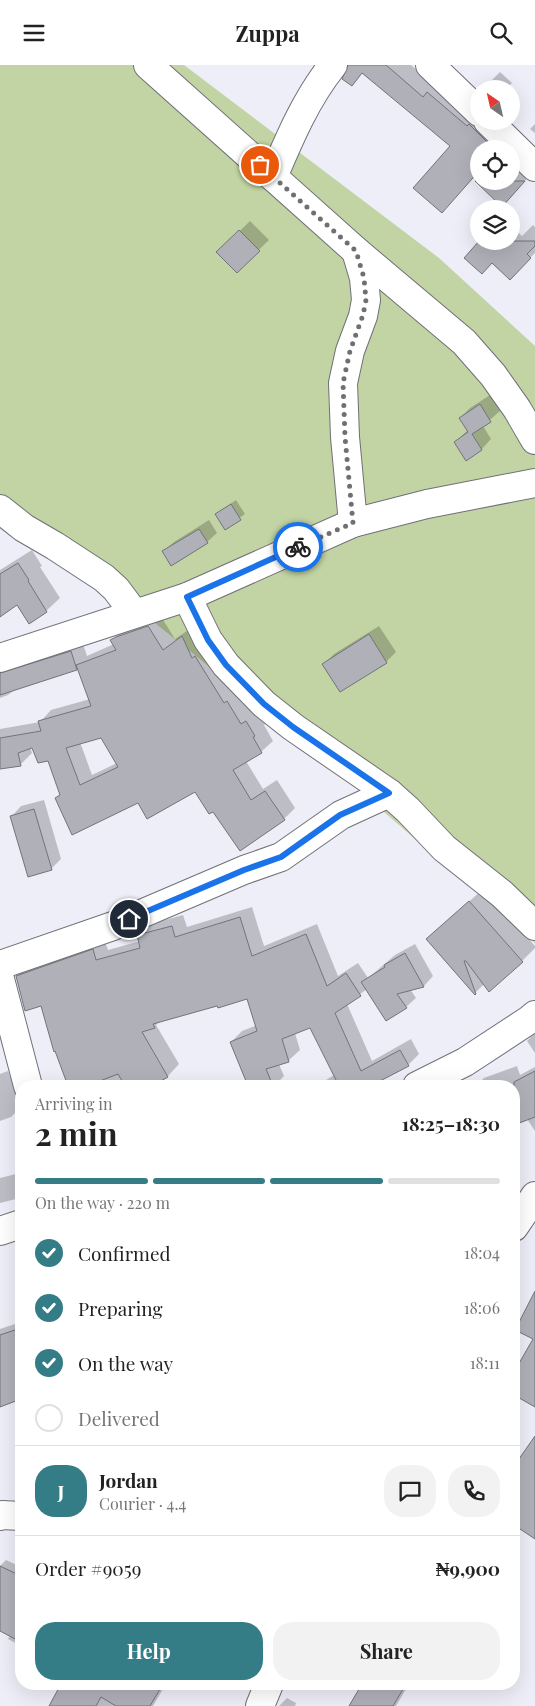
<!DOCTYPE html>
<meta charset="utf-8">
<style>
:root{--surface:#fff;--page:#f2f2f2;--text:#222;--muted:#767676;--line:#e0e0e0;--accent:#347c86}
body{margin:0;font-family:"Playfair Display",serif;background:var(--page);color:var(--text);height:100vh;display:flex;flex-direction:column;font-size:19px;white-space:nowrap}
*{box-sizing:border-box;margin:0}
p{font-size:16px;color:var(--muted)}
.icon{flex:none;width:28px;height:28px;fill:none;stroke:currentColor;stroke-width:2;stroke-linecap:round;stroke-linejoin:round}
.map{position:relative;flex:1;overflow:hidden}
.drawer{position:absolute;left:15px;top:1015px;width:505px;height:610px;display:flex;flex-direction:column;background:var(--surface);border-radius:20px;box-shadow:0 5px 20px #0002}
.drawer>*{flex:none}
.needle{width:32px;rotate:326deg}
.buttons{position:absolute;left:470px;top:15px;display:grid;gap:10px}
.buttons a{display:grid;place-items:center;width:50px;height:50px;border-radius:50%;background:var(--surface);box-shadow:0 5px 20px #0002;font-size:25px}
.pin{position:absolute;display:grid;place-items:center;width:42px;height:42px;color:#fff;margin:-21px;border:2px solid #fff;border-radius:50%;box-shadow:0 1px 5px #0007}
.courier{position:absolute;display:grid;place-items:center;width:50px;height:50px;margin:-25px;border:4px solid #1a73e8;border-radius:50%;background:#fff;color:#222;box-shadow:0 1px 6px #0007}
.overview em{font-style:normal;font-weight:700}
.overview div{display:flex;flex-direction:column-reverse}
.overview{display:flex;align-items:center;justify-content:space-between;height:85px;padding:0 20px}
h1{font-size:32px;font-weight:700;line-height:38px}
.bar{display:grid;grid-template-columns:repeat(4,1fr);gap:8px 5px;align-content:center;height:60px;padding:0 20px}
.bar i{height:6px;border-radius:4px;background:var(--line)}
.bar .current{background:var(--accent)}
.bar p{grid-column:span 4}
.line{display:flex;align-items:center;gap:12px;padding:0 20px;border-top:1px solid var(--line)}
.line div{flex:1}
.round{display:grid;place-items:center;flex:none;width:52px;height:52px;border-radius:20px;background:var(--page)}
ol{padding:0 20px;list-style:none}
li{display:flex;align-items:center;gap:15px;height:55px}
li p{margin-inline-start:auto}
li .icon{padding:5px;border-radius:50%;background:var(--accent);color:#fff;stroke-width:4}
li:last-child{color:var(--muted)}
li i{width:28px;height:28px;border:2px solid var(--line);border-radius:50%}
.button{display:flex;gap:10px;margin-top:auto;padding:10px 20px}
.button a{flex:1;height:58px;border-radius:20px;background:var(--accent);color:#fff;font-size:20px;font-weight:700;line-height:58px;text-align:center}
.button a+a{background:var(--page);color:var(--text)}
header{display:flex;justify-content:space-between;align-items:center;height:65px;padding:0 20px;background:var(--surface);font-size:22px;font-weight:700}
.map>svg:first-child{display:block}
.green{fill:#c2d4a3}
.shadow{fill:#0003;fill-rule:evenodd}
.building{fill:#b0b0b9;stroke:#73737b;fill-rule:evenodd}
.lines{fill:none;stroke-linecap:round;stroke-linejoin:round}
.minor-casing{stroke:#707078;stroke-width:30}
.minor{stroke:#fff;stroke-width:28}
.done{stroke:#6f6f74;stroke-width:5;stroke-dasharray:0 9}
.route{stroke:#1a73e8;stroke-width:6}
</style>
<header><svg class="icon" aria-label="menu" viewBox="0 0 24 24"><path d="M4 6h16M4 12h16M4 18h16"/></svg>Zuppa<svg class="icon" aria-label="search" viewBox="0 0 24 24"><circle cx="10" cy="10" r="6"/><path d="M15 15l6 6"/></svg></header>
<div class="map">
<svg width="535" height="1641" viewBox="0 0 535 1641">
<rect width="100%" height="100%" fill="#edeef7"/>
<polygon class="green" points="0,0 184,0 439,193 535,281 535,878 316,688 0,433"/>
<g class="shadow">
<path d="M349,0H411L435,21L439,16L479,49V56H489L507,74L506,75L535,102V105L502,140L473,113L442,146L414,122L451,81L363,7L351,19L344,13ZM479,84H511V116H479Z"/>
<polygon points="500,7 512,18 506,24 487,24 485,22"/>
<polygon points="535,59 535,68 530,64"/>
<polygon points="250,156 269,175 237,206 218,187"/>
<polygon points="533,160 535,162 535,188 510,213 511,161 522,171"/>
<polygon points="490,330 500,346 483,361 491,374 482,384 466,394 455,377 468,365 460,353 470,343"/>
<polygon points="236,435 245,449 226,463 216,449"/>
<polygon points="209,455 217,468 207,477 164,486 174,477"/>
<polygon points="32,485 42,501 40,502 60,533 46,546 18,539 0,550 0,505"/>
<path d="M160,550L175,574L194,561L253,649L258,646L266,658L264,660L273,676L261,687L246,696L263,724L277,715L295,743L284,754L214,745L196,725L139,737L56,733L61,728L49,695L32,681L30,682L32,688L21,699L0,703V664L40,657L51,645L90,634L78,602L14,625L8,630L0,633V597L82,576L87,591L114,579L112,576L123,564ZM101,671L117,698L92,710L80,677Z"/>
<polygon points="379,561 396,587 386,597 324,599 334,589"/>
<polygon points="44,735 61,794 51,804 12,751 21,741"/>
<polygon points="484,823 535,881 535,883 522,896 484,919 475,928 428,874"/>
<polygon points="252,842 264,881 317,859 338,911 358,898 368,913 395,890 415,879 433,911 424,921 410,924 416,933 406,942 367,924 347,939 372,996 411,974 419,989 408,1000 381,1014 362,1021 317,1021 334,1010 310,962 295,968 300,985 288,996 279,999 284,1011 274,1021 249,1021 231,977 242,966 257,960 248,932 161,955 156,960 179,999 168,1011 150,1021 70,1021 56,985 42,940 17,911 28,900 104,874 108,885 140,876 138,871 150,859 183,850 187,862"/>
<polygon points="535,968 535,988 527,976"/>
<polygon points="517,1001 520,1010 535,1002 535,1066 527,1054 514,1059 514,1021 476,1021 484,1013"/>
<polygon points="8,1006 21,1042 11,1052 0,1056 0,1009"/>
<polygon points="16,1109 20,1129 16,1134 0,1138 0,1113"/>
<polygon points="21,1238 21,1247 18,1241"/>
<polygon points="21,1257 21,1333 0,1341 0,1264"/>
<polygon points="6,1495 21,1502 21,1581 8,1574 10,1570 0,1564 0,1501"/>
<polygon points="62,1619 166,1619 153,1641 50,1641"/>
<polygon points="363,1619 409,1619 396,1641 351,1641"/>
<polygon points="419,1619 436,1619 430,1625"/>
<polygon points="287,1633 296,1638 295,1641 279,1641"/>
</g>
<g class="building">
<polygon points="348,0 386,0 423,32 427,27 467,61 469,59 494,84 479,84 479,106 442,148 413,123 450,81 362,8 352,21 342,14"/>
<polygon points="475,116 525,116 502,142"/>
<polygon points="239,165 260,186 237,208 216,187"/>
<polygon points="479,176 535,176 535,181 527,189 531,193 510,215 492,198 482,209 464,193"/>
<polygon points="480,339 491,357 472,369 482,385 466,396 454,377 468,367 459,353"/>
<polygon points="231,439 241,455 225,465 215,449"/>
<polygon points="199,464 208,478 171,501 162,486"/>
<polygon points="18,498 29,515 28,516 47,547 29,559 17,540 0,552 0,509"/>
<path d="M148,561L163,585L182,571L192,593L195,591L224,638L227,636L241,659L246,656L255,671L253,672L262,688L233,705L251,735L265,726L285,755L240,786L213,747L209,749L195,727L147,754L138,738L72,770L55,733L60,730L48,696L38,698L32,683L18,688L21,701L0,704V673L41,666L38,656L91,641L76,600L116,585L110,575L116,572ZM101,673L118,702L80,720L66,683Z"/>
<polygon points="369,569 387,598 340,627 322,599"/>
<polygon points="71,586 77,605 0,630 0,608"/>
<polygon points="34,744 52,805 28,812 10,751"/>
<polygon points="469,836 523,897 489,927 466,896 464,896 476,929 475,930 426,874"/>
<polygon points="240,852 252,891 306,869 327,921 346,908 361,931 335,948 361,1006 400,985 409,1001 382,1015 367,1021 333,1021 338,1019 310,963 282,974 289,997 266,1004 273,1021 248,1021 230,977 257,966 247,934 218,943 217,941 153,959 155,963 142,967 168,1012 152,1021 125,1021 118,1009 87,1021 68,1021 55,986 54,987 41,941 25,946 16,911 93,884 96,895 140,883 137,870 172,861 175,872"/>
<polygon points="405,888 424,922 397,929 407,943 386,956 361,917 385,902 384,900"/>
<polygon points="535,1006 535,1052 514,1060 514,1017"/>
<polygon points="535,1226 535,1342 514,1330 514,1307 533,1274 515,1265"/>
<polygon points="21,1263 21,1334 0,1342 0,1270"/>
<polygon points="535,1371 535,1474 514,1460 514,1401"/>
<polygon points="0,1501 21,1511 21,1577 0,1566"/>
<polygon points="61,1619 163,1619 150,1641 116,1641 101,1632 96,1641 49,1641"/>
<polygon points="362,1619 406,1619 393,1641 349,1641"/>
</g>
<g class="lines">
<g class="minor-casing">
<g id="minor">
<polyline points="148,0 356,186 464,277 493,310 517,344 535,375"/>
<polyline points="430,0 479,47"/>
<polyline points="488,56 535,102"/>
<path d="M273,112C290,72 306,34 333,0"/>
<polyline points="0,444 24,463 55,481 104,513 116,524 134,548"/>
<polyline points="353,458 345,372 343,318 350,286 363,251 366,235 364,213 356,186"/>
<polyline points="187,532 208,575 226,600 264,639 293,662 389,728 408,745 444,783 502,829 535,861"/>
<polyline points="0,593 187,532 353,458 427,439 535,418"/>
<polyline points="0,900 113,861 244,805 281,792 341,750 389,728"/>
<polyline points="0,914 28,1021"/>
<polyline points="417,1021 465,997 529,955 535,950"/>
<polyline points="514,1162 535,1131"/>
<polyline points="0,1166 21,1159"/>
<polyline points="0,1451 2,1450 21,1451"/>
<polyline points="260,1641 269,1619"/>
</g>
</g>
<use href="#minor" class="minor"/>
</g>
<g class="lines">
<polyline class="done" points="260,100 356,186 364,213 366,235 363,250 350,286 343,318 345,372 353,458 298,482"/>
<polyline class="route" points="129,854 244,805 281,792 340,750 389,728 293,662 264,639 226,600 208,575 187,532 298,482"/>
</g>
</svg>
<div class="buttons">
<a><svg class="needle" viewBox="-14 -14 28 28"><path d="M0-13l5 13h-10z" fill="#e53935"/><path d="M0 13l5-13h-10z" fill="#767676"/></svg></a>
<a><svg class="icon" aria-label="locate" viewBox="0 0 24 24"><circle cx="12" cy="12" r="6"/><path d="M12 2v4M12 18v4M2 12h4M18 12h4"/></svg></a>
<a><svg class="icon" aria-label="layers" viewBox="0 0 24 24"><path d="M12 4l9 5-9 5-9-5zM3 14l9 5 9-5"/></svg></a>
</div>
<div class="pin" style="left:260px;top:100px;background:#ea580c"><svg class="icon" aria-label="bag" viewBox="0 0 24 24"><path d="M5 8h14l-1 12H6zM9 8a3 3 0 0 1 6 0"/></svg></div>
<div class="pin" style="left:129px;top:854px;background:#1f2937"><svg class="icon" aria-label="home" viewBox="0 0 24 24"><path d="M3 11l9-7 9 7M6 9v11h12V9"/></svg></div>
<div class="courier" style="left:298px;top:482px"><svg class="icon" aria-label="bike" viewBox="0 0 24 24"><circle cx="6" cy="16" r="4"/><circle cx="18" cy="16" r="4"/><path d="M6 16l4-8h5l3 8M10 8l3 8H6M13 5h3"/></svg></div>
<section class="drawer">
<div class="overview"><div><h1>2 min</h1><p>Arriving in</p></div><em>18:25–18:30</em></div>
<div class="bar"><i class="current"></i><i class="current"></i><i class="current"></i><i></i><p>On the way · 220 m</p></div>
<ol>
<li><svg class="icon" aria-label="check" viewBox="0 0 24 24"><path d="M5 12l5 5 9-10"/></svg>Confirmed<p>18:04</p></li>
<li><svg class="icon" aria-label="check" viewBox="0 0 24 24"><path d="M5 12l5 5 9-10"/></svg>Preparing<p>18:06</p></li>
<li><svg class="icon" aria-label="check" viewBox="0 0 24 24"><path d="M5 12l5 5 9-10"/></svg>On the way<p>18:11</p></li>
<li><i></i>Delivered</li>
</ol>
<div class="line" style="height:90px"><b class="round" style="background:var(--accent);color:#fff">J</b><div><b>Jordan</b><p>Courier · 4.4</p></div><a class="round"><svg class="icon" aria-label="chat" viewBox="0 0 24 24"><path d="M4 5h16v11H9l-5 4z"/></svg></a><a class="round"><svg class="icon" aria-label="phone" viewBox="0 0 24 24"><path d="M5 4h4l2 5-3 2q2 4 5 5l2-3 5 2v4C11 20 4 13 5 4z"/></svg></a></div>
<div class="line" style="height:65px"><div>Order #9059</div><b>₦9,900</b></div>
<div class="button"><a>Help</a><a>Share</a></div>
</section>
</div>
